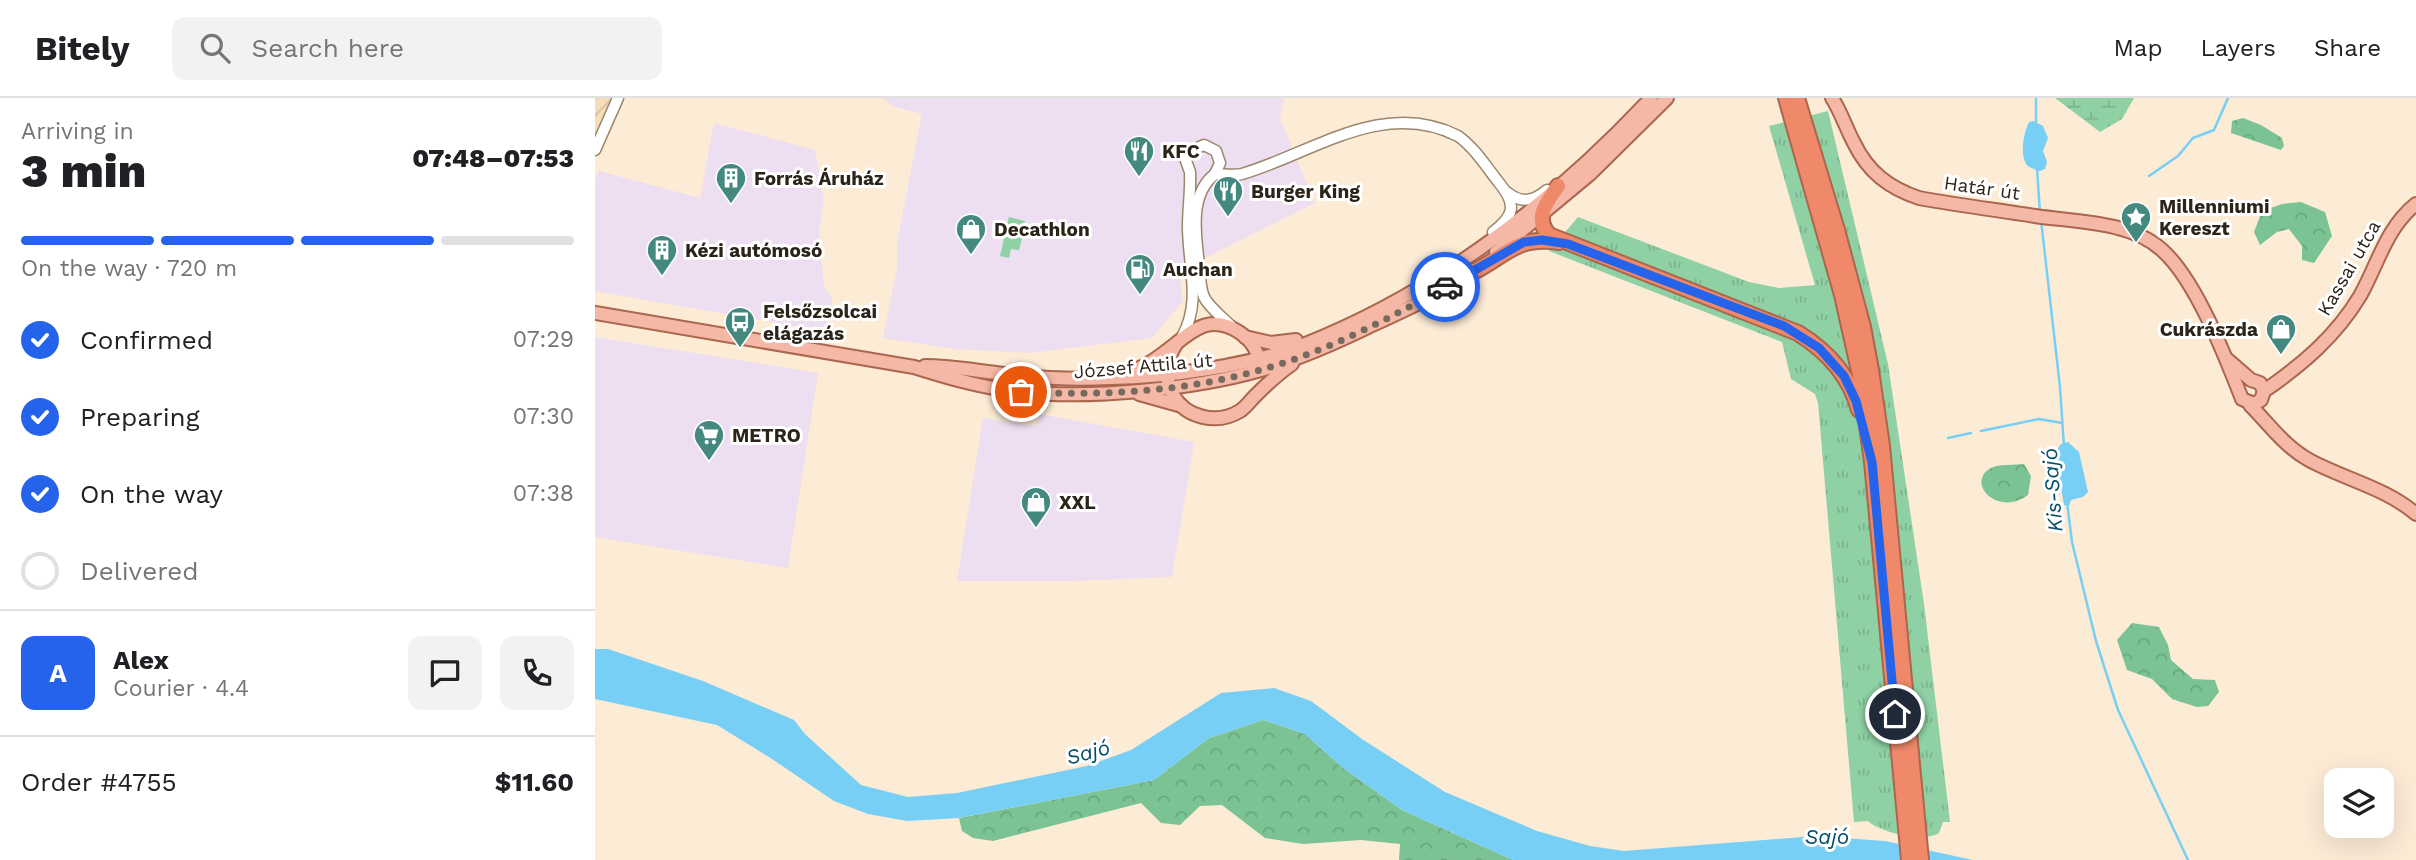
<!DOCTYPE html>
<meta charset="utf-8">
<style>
:root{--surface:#fff;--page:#f2f2f2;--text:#202124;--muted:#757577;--line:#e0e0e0;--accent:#2563eb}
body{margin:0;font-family:"Work Sans",sans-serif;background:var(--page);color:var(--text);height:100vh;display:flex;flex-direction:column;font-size:26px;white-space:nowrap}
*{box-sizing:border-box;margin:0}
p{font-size:23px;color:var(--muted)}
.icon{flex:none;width:38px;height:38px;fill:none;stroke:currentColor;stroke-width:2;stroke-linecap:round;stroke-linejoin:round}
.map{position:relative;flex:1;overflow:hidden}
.drawer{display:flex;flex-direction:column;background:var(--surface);width:595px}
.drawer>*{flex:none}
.fabs{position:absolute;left:1729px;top:670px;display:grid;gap:14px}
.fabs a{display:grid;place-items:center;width:70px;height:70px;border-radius:14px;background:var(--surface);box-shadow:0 7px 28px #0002;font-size:35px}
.pin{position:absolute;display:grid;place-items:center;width:60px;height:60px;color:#fff;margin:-30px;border:4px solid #fff;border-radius:50%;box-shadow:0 2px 7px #0007}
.courier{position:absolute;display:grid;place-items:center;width:70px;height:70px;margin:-35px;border:5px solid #2563eb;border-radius:50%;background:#fff;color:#222;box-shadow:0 2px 9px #0007}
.overview em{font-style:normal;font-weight:800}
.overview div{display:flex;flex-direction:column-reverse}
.overview{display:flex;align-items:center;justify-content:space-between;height:119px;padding:0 21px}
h1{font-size:46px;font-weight:800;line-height:52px}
.bar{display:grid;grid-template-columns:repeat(4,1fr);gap:10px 7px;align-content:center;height:84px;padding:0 21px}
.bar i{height:9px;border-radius:5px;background:var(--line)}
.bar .on{background:var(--accent)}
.bar p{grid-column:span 4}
.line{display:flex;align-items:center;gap:18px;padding:0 21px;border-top:2px solid var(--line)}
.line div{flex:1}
.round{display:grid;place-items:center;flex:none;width:74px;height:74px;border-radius:14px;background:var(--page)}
ol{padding:0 21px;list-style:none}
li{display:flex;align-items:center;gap:21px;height:77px}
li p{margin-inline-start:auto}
li .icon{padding:7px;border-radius:50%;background:var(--accent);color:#fff;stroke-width:4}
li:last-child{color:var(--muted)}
li i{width:38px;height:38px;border:4px solid var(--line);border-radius:50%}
header{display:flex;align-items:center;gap:42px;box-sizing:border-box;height:98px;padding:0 35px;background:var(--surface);border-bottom:2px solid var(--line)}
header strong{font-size:33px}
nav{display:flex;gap:38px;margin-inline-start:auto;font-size:24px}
.search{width:490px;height:63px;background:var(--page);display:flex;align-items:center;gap:18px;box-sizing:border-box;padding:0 24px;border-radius:14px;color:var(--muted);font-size:26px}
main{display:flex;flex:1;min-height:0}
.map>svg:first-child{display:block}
.commercial{fill:#eddef1}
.industrial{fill:url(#industrial-furrows)}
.grass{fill:url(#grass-tufts)}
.forest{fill:url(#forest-crowns)}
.wetland{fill:url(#wetland-marsh)}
.park{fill:#8fd1a5}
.water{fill:#78cff5}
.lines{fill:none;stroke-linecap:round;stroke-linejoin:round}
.stream{stroke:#78cff5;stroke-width:2.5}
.minor-casing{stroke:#9a876d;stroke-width:13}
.major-casing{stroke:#ab664e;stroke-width:16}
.highway-casing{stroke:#ab664e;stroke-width:18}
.minor{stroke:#fff;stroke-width:10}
.major{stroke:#f5b8a6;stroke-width:12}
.highway{stroke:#ef896a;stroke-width:14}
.done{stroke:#756a5b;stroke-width:7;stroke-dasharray:0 12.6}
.route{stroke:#2563eb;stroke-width:9}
.labels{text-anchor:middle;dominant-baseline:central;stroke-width:6;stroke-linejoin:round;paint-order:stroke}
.poi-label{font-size:19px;font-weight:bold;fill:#2c2419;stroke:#fff;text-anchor:start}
.street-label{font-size:19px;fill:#2c2419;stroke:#fff}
.water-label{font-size:21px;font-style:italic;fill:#004e68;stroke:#fff}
</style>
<header>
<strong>Bitely</strong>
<div class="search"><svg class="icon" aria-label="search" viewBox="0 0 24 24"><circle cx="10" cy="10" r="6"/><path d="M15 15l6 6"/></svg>Search here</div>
<nav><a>Map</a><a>Layers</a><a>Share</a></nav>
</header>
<main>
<section class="drawer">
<div class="overview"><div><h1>3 min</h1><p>Arriving in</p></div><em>07:48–07:53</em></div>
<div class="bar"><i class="on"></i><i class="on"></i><i class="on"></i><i></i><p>On the way · 720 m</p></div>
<ol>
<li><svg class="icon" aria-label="check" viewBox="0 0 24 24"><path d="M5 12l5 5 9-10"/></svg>Confirmed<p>07:29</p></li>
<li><svg class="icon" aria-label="check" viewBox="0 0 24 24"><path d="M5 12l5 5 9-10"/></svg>Preparing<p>07:30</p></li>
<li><svg class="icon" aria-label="check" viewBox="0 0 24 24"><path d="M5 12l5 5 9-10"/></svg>On the way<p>07:38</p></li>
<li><i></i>Delivered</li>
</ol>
<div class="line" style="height:126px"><b class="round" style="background:var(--accent);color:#fff">A</b><div><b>Alex</b><p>Courier · 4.4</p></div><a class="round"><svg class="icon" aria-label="chat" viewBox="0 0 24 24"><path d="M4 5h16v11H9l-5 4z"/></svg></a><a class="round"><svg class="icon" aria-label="phone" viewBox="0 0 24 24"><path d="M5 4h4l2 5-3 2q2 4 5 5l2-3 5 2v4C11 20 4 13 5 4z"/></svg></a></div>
<div class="line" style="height:91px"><div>Order #4755</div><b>$11.60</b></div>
</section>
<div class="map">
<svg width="1821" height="762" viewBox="0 0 1821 762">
<defs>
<pattern id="industrial-furrows" width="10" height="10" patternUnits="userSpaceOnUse" patternTransform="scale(1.75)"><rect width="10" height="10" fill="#f6ddba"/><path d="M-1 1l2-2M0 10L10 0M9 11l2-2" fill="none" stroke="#d3be9f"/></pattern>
<pattern id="grass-tufts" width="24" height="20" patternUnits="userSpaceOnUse" patternTransform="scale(1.75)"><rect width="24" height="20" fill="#8fd1a5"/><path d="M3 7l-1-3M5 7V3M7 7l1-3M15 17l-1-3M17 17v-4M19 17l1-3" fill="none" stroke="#7cb38d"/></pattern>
<pattern id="forest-crowns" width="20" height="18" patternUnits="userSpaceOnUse" patternTransform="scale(1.75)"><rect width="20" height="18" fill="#7bc394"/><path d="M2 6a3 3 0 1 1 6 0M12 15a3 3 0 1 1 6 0" fill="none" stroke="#6aa77f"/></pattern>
<pattern id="wetland-marsh" width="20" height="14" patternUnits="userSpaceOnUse" patternTransform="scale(1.75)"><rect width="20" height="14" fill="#8fd1a5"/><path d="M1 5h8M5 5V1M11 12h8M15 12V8" fill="none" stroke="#7cb38d"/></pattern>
</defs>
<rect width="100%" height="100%" fill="#fcebd5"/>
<g class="commercial">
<polygon points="287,0 689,0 685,21 720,105 584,173 588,203 557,240 435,255 360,251 288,240 302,170 302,145 327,16 300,9"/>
<polygon points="119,25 220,52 229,103 224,132 229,188 237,200 233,234 0,193 0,82 4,73 105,100"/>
<polygon points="0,239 223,275 193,470 0,439"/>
<polygon points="444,316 599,344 577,479 478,483 362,483 388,320 441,328"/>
</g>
<polygon class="industrial" points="0,0 17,0 0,39"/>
<path class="grass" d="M1233,13L1293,266L1329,506L1355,724H1348L1344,735C1329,745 1286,735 1273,723L1259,724L1223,305L1220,296L1196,281L1187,244L954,153L983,119L1154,184L1184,190L1220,187L1174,28Z"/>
<g class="forest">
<polygon points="1648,20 1666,27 1687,40 1689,48 1686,52 1636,35 1637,23"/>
<polygon points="1706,104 1730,114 1737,138 1719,165 1707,162 1707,148 1694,131 1682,134 1665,147 1659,134 1667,113 1687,106"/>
<path d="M1429,366L1436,378L1433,397C1402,420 1370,384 1396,370C1403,366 1420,367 1429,366Z"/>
<polygon points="1537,525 1564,529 1573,547 1576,562 1598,581 1620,582 1624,594 1613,608 1602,609 1577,601 1557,581 1532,572 1522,542"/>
<polygon points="668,622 710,636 747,669 807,712 918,762 804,762 805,746 766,742 708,746 670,740 627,707 605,708 585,727 566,725 546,705 398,743 378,740 367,733 364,720 559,682 614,640"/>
</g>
<polygon class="wetland" points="1460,0 1539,0 1527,21 1505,34"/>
<g class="park">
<polygon points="414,119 430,123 428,134 411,130"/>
<polygon points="411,132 428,136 424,152 416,151 414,160 405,158"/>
</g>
<g class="water">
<path d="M1438,23L1448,28L1453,40L1448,53L1452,64L1450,71L1445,73C1444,73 1434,69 1434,69C1423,60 1429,34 1434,24Z"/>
<polygon points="1473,344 1484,354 1493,394 1488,399 1476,402 1474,408 1469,407 1466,389 1459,373 1461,353 1466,346"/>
<polygon points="0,551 13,551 108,583 199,622 210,636 266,687 313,699 362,695 492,668 536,652 626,595 679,590 716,603 767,641 850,694 942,733 995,748 1029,753 1220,738 1290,743 1378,762 918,762 807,712 747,669 710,636 668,622 614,640 559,682 364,720 312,723 273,716 239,703 177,661 122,627 0,601"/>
</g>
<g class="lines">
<g class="stream">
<polyline points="1441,28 1441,0"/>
<polyline points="1442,70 1445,115"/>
<polyline points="1554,78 1583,58 1598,40 1619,32 1633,0"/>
<polyline points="1446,122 1465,289 1469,349"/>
<polyline points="1386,333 1444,321 1467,325"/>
<polyline points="1353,340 1376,335"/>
<polyline points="1472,404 1477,444 1501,543 1523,612 1593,762"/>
</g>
<g class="minor-casing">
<g id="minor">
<polyline points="0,52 23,0"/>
<path d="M913,95C927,106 939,103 952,92"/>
<path d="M639,231C630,221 615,211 609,199C605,190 605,178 604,167C601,138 593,97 620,76C629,76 638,78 647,76C718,55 788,0 863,38C880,50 892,70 905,86C922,107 919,118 898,134"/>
<path d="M587,239C607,203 593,168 593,128C593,110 596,92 595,74L591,63L595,53L609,47L621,53L625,65L620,76"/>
</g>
</g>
<g class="major-casing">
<g id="major">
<path d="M1237,0C1246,14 1251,30 1259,45C1273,74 1294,90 1324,100C1363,107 1402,112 1440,118C1481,124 1535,123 1567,152C1601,182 1631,260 1647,301L1659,306L1666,302L1669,293"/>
<polyline points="901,154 995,76 1072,0"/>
<path d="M0,215L319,269C354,280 391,291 428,294C497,301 599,291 666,272C704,261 740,245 775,228C810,212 848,195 878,172"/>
<polyline points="650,239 676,245 701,242"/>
<path d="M581,246C571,262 569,280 578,297C591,320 622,327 645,313C651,309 655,303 660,298C672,286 684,275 697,266"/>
<polyline points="1633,262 1656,282 1665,285 1669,293"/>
<path d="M330,268C357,268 382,273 409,276C444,280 479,282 515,280C574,279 653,268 708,247C844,193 957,106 1056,0"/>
<path d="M532,275C544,271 556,265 566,257C591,240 610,212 644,234C656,242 662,251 665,265"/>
<path d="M1669,293C1707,267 1741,238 1765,198C1783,166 1791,130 1821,106"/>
<polyline points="544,296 587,308"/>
<path d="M1655,307C1674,326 1690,349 1714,362C1749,381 1791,390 1821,416"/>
</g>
</g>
<g class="highway-casing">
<g id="highway">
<polyline points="1191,0 1247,197 1265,277 1277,364 1314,762"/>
<polyline points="1202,0 1242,132 1268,229 1276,272 1287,348 1326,762"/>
<path d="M963,88C952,104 938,120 954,137L1203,235C1232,253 1255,278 1264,312"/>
<path d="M872,177C909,161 918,137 964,144"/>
</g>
</g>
<use href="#minor" class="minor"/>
<use href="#major" class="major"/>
<use href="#highway" class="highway"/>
</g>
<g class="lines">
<path class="done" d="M426,294C505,298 589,294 665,272C730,254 792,222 850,189"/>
<polyline class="route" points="850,189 929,144 947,142 973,146 1189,228 1224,250 1249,278 1261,303 1277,364 1300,616"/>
</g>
<defs>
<g id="restaurant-pin" transform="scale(1.575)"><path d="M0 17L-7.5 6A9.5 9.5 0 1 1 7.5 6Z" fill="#43897f" stroke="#fff"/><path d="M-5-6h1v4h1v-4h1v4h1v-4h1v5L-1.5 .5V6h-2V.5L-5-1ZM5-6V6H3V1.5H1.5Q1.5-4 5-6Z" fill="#fff"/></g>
<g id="building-pin" transform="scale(1.575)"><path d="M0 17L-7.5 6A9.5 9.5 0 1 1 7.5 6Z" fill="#43897f" stroke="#fff"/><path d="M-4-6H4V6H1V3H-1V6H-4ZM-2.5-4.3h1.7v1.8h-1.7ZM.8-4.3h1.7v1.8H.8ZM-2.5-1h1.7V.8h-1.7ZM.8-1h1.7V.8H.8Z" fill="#fff"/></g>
<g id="sight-pin" transform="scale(1.575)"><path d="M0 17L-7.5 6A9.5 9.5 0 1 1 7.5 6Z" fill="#43897f" stroke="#fff"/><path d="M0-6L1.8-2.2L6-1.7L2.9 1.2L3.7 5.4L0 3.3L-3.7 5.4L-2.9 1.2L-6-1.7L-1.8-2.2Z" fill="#fff"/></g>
<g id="shop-pin" transform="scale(1.575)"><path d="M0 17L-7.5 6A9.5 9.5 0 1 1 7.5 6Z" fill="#43897f" stroke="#fff"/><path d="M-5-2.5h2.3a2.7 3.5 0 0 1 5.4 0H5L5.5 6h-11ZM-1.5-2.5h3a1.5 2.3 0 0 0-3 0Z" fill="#fff"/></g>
<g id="fuel-pin" transform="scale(1.575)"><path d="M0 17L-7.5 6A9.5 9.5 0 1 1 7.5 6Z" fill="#43897f" stroke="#fff"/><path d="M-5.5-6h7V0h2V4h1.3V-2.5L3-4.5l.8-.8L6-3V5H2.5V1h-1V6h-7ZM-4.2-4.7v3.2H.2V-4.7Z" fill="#fff"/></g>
<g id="bus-pin" transform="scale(1.575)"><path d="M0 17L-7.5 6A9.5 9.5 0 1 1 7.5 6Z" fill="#43897f" stroke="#fff"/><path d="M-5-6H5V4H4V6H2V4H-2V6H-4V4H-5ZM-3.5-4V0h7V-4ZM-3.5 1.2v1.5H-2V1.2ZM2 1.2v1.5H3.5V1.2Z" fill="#fff"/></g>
<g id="supermarket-pin" transform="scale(1.575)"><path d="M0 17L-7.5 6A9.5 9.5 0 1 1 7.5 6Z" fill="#43897f" stroke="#fff"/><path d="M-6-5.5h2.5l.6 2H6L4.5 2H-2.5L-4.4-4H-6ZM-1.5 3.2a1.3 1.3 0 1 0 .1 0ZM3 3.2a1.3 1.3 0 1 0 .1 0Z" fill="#fff"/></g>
</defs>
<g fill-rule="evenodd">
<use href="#restaurant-pin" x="544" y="53"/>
<use href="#building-pin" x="136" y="80"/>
<use href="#restaurant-pin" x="633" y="93"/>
<use href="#sight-pin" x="1541" y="119"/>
<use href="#shop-pin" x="376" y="131"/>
<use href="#building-pin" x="67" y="152"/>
<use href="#fuel-pin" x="545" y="171"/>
<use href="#bus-pin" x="145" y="224"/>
<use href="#shop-pin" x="1686" y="231"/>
<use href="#supermarket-pin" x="114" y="337"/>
<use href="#shop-pin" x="441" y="404"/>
</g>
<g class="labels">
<g class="poi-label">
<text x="567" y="53">KFC</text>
<text x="159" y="80">Forrás Áruház</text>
<text x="656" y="93">Burger King</text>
<text x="1564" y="108">Millenniumi<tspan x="1564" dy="22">Kereszt</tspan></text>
<text x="399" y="131">Decathlon</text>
<text x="90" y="152">Kézi autómosó</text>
<text x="568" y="171">Auchan</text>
<text x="168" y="213">Felsőzsolcai<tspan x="168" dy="22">elágazás</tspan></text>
<text x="1663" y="231" text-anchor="end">Cukrászda</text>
<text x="137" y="337">METRO</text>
<text x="464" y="404">XXL</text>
</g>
<g class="street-label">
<text transform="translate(1387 90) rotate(8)">Határ út</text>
<text transform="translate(1754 170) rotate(-60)">Kassai utca</text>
<text transform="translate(548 268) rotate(-5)">József Attila út</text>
</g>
<g class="water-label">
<text transform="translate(1457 392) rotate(-94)">Kis-Sajó</text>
<text transform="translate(493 654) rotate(-15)">Sajó</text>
<text x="1232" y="738">Sajó</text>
</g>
</g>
</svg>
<div class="fabs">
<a><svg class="icon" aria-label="layers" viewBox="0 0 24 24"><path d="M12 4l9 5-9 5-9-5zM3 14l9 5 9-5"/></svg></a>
</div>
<div class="pin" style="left:426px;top:294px;background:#ea580c"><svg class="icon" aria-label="bag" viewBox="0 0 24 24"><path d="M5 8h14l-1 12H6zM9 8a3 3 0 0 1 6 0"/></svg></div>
<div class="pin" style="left:1300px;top:616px;background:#1f2937"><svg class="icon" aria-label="home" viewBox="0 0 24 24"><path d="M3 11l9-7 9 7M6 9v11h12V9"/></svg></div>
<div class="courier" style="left:850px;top:189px"><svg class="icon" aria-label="car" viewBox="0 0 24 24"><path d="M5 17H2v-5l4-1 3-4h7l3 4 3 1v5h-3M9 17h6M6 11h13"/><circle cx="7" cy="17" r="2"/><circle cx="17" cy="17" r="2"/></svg></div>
</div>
</main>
